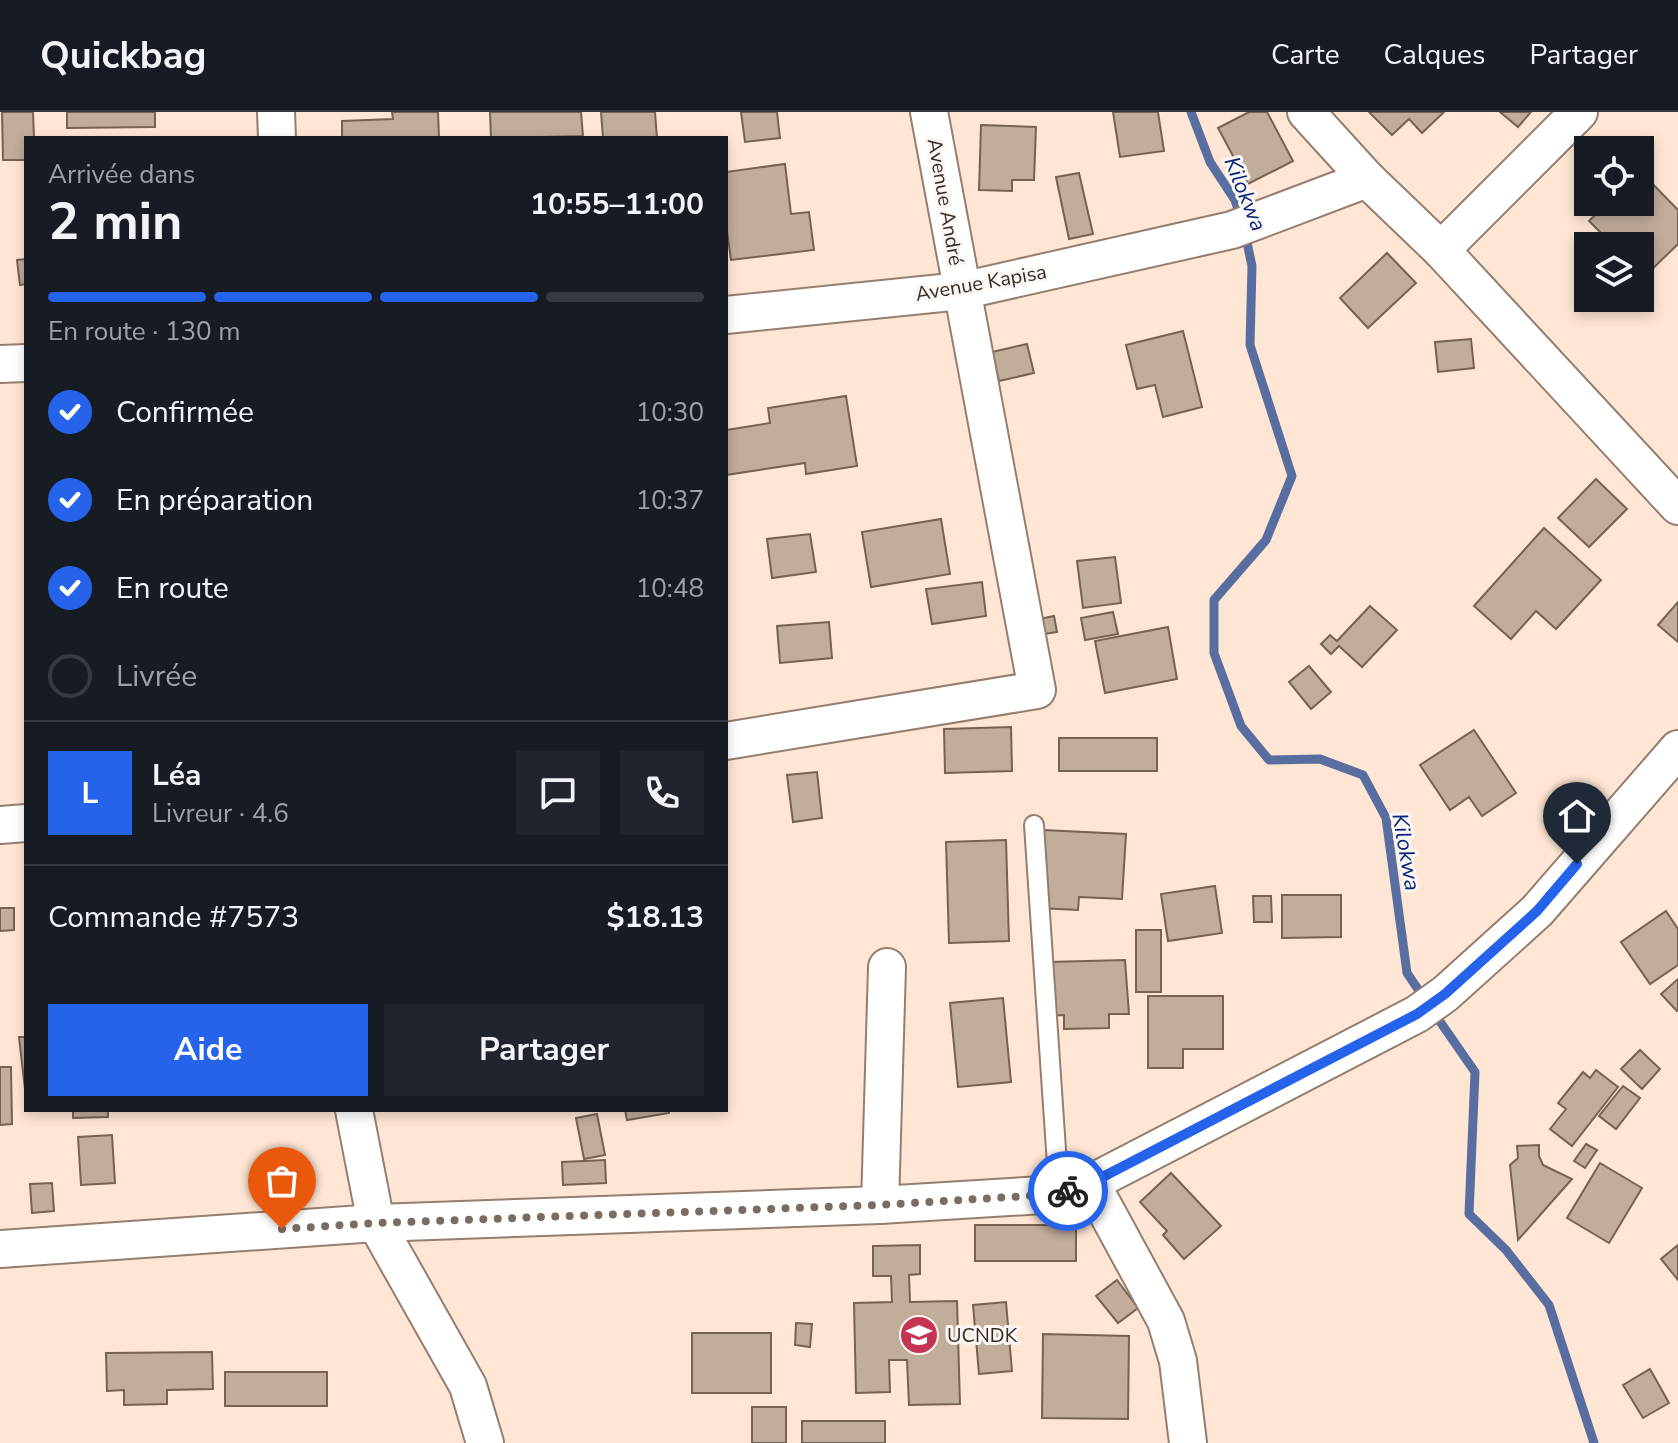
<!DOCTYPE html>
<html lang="fr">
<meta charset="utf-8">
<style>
:root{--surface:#171b24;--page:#20242c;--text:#f1f3f6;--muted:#9ea1a6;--line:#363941;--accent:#2563eb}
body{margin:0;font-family:"Nunito Sans",sans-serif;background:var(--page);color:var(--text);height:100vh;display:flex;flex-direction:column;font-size:30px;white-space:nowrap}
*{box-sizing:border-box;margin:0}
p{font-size:26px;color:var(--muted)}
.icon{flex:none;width:44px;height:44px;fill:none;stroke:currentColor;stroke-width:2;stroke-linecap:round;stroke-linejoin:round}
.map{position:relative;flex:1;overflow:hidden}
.panel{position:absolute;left:24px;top:24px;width:704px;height:976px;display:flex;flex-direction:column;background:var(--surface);border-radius:0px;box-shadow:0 4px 12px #0003}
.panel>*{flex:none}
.fabs{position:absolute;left:1574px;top:24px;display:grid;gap:16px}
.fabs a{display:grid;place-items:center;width:80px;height:80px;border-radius:0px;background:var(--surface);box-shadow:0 4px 12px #0003;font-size:40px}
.pin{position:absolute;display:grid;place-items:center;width:68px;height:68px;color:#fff;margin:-82px -34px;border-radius:50% 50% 50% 0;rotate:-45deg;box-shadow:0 0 8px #0007}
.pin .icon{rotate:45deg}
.courier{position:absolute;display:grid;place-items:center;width:80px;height:80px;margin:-40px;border:6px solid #2563eb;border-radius:50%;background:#fff;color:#222;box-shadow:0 2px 10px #0007}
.summary em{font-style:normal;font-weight:700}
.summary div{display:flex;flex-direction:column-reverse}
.summary{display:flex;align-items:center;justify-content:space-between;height:136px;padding:0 24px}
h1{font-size:52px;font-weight:700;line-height:60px}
.bar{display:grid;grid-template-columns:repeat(4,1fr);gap:12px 8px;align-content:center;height:96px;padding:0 24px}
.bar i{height:10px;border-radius:6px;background:var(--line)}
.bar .on{background:var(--accent)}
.bar p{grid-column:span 4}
.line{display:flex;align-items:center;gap:20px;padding:0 24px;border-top:2px solid var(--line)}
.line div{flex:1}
.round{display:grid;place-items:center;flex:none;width:84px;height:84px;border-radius:0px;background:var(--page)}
ol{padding:0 24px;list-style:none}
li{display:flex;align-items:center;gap:24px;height:88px}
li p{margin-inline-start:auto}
li .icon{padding:8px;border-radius:50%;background:var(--accent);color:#fff;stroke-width:4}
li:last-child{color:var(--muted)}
li i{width:44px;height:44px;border:4px solid var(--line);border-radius:50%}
.action{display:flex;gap:16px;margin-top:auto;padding:16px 24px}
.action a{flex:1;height:92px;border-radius:0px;background:var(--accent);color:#fff;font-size:32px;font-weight:700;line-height:92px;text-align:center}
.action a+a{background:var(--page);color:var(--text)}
header{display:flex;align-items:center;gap:48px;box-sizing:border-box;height:112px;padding:0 40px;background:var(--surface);border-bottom:2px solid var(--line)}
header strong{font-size:38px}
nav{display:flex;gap:44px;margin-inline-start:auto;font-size:28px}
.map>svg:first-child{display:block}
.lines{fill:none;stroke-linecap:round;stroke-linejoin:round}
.stream{stroke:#586ea1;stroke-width:9}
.building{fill:#c2ac9a;stroke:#766252;stroke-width:2}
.lane-casing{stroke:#947e6e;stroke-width:22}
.street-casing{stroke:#947e6e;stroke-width:40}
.lane{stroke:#fff;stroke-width:18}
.street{stroke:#fff;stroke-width:36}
.done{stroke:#7b6c62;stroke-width:8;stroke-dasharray:0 14.4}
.route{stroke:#2563eb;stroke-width:10}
.labels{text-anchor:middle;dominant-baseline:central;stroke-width:6;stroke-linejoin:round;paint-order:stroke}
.street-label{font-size:20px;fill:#342b24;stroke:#fcf7f4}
.poi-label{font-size:20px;fill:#342b24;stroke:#fcf7f4;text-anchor:start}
.water-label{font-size:22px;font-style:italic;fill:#06257c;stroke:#fcf7f4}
</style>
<header>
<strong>Quickbag</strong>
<nav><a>Carte</a><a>Calques</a><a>Partager</a></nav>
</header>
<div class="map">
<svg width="1678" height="1331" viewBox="0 0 1678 1331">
<rect width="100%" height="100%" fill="#ffe6d4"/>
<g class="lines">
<g class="stream">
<polyline points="1191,0 1210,50 1235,88 1241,107"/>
<polyline points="1245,121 1252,154 1250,233 1292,364 1266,428 1214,488 1214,541 1241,614 1269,648 1320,647 1363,663 1386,706 1407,861 1424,886"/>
<polyline points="1432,898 1475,960 1469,1102 1506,1138 1549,1193 1594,1331"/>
</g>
</g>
<g class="building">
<polygon points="2,0 33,0 34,26 26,26 26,48 3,48"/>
<polygon points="67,0 155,0 155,15 67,16"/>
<polygon points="392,0 438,0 439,26 342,26 342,9 393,7"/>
<polygon points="490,0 581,0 583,24 491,26"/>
<polygon points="601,0 655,0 657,26 603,26"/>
<polygon points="741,0 777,0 780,26 745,30"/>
<polygon points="1113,0 1158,0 1164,39 1120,45"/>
<polygon points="1249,0 1267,0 1293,49 1248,72 1218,16"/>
<polygon points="1369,0 1444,0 1422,21 1409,7 1392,23"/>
<polygon points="1500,0 1531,0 1518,15"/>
<polygon points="981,13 1036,15 1034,68 1012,68 1012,79 979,78"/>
<polygon points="785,52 791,102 809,100 814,138 731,148 726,112 726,60"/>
<polygon points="1640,59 1678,98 1678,132 1640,169 1640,134 1614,134 1589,109 1608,90 1640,90"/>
<polygon points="1079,61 1093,122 1069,127 1056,65"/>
<polygon points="1387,141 1416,171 1368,216 1340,186"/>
<polygon points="26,147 26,172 20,173 17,148"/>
<polygon points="1183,219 1202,295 1163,305 1155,273 1137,277 1126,233"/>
<polygon points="1471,227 1474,256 1438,260 1435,230"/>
<polygon points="1027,232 1034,261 999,269 992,240"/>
<polygon points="846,284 857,354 806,362 805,351 726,363 726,318 770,311 768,296"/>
<polygon points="1596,367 1627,397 1589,435 1558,406"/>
<polygon points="941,407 950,462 871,475 862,420"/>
<polygon points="1544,416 1601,468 1556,517 1536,499 1511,527 1474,494"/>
<polygon points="810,422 816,460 772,466 767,427"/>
<polygon points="1115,445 1121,491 1083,496 1077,449"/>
<polygon points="982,470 986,504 932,512 926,477"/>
<polygon points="1678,490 1678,530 1658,513"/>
<polygon points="1370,494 1397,518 1362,555 1339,534 1331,542 1321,532 1330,523 1337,529"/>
<polygon points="1113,500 1118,522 1085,528 1081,506"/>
<polygon points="1054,504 1057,520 1038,523 1035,508"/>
<polygon points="829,510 832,546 780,551 777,514"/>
<polygon points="1168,515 1177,567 1105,581 1095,529"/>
<polygon points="1309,554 1331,580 1311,597 1289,570"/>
<polygon points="1011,615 1012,659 945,661 944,617"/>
<polygon points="1474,618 1516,681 1482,704 1469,685 1450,698 1420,653"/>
<rect x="1059" y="626" width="98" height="33"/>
<polygon points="817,660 822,706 793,710 787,663"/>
<polygon points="1043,718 1126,722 1122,787 1079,785 1078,798 1038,796"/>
<polygon points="1006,728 1009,829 949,831 946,730"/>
<polygon points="1215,774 1222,821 1168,829 1161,782"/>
<polygon points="1282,783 1341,783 1341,825 1282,826"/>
<polygon points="1253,784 1271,784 1272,810 1254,810"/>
<polygon points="0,796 14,796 14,818 0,819"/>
<polygon points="1666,799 1678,817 1678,853 1650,872 1621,830"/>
<rect x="1136" y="818" width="25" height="62"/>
<polygon points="1125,848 1129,902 1109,902 1109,916 1064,917 1064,903 1049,904 1048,850"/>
<polygon points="1678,867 1678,898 1677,899 1661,882"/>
<polygon points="1148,884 1223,884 1223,937 1183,937 1183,956 1148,956"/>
<polygon points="1003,886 1011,970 958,975 950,891"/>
<polygon points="19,925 26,925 26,977 25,977"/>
<polygon points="1640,938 1660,957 1642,977 1621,957"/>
<polygon points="0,955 11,955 12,1012 0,1013"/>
<polygon points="1596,958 1618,975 1572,1034 1550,1017 1566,997 1558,991 1583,960 1590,966"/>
<polygon points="1623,974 1640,986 1616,1017 1599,1004"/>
<polygon points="73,998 108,998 108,1005 73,1006"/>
<polygon points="625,998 669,998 669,1001 627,1008"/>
<polygon points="597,1002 605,1043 584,1047 576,1006"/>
<polygon points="112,1023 115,1071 81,1073 78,1025"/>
<polygon points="1586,1032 1597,1038 1585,1056 1574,1049"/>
<polygon points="1539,1033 1539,1044 1543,1053 1572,1067 1518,1128 1510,1053 1518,1046 1517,1034"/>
<polygon points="605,1048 606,1071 563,1073 562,1050"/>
<polygon points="1600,1051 1642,1076 1609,1131 1567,1106"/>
<polygon points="1171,1061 1221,1114 1184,1147 1163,1123 1167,1119 1140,1090"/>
<polygon points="52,1071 54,1099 32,1101 30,1072"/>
<rect x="975" y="1113" width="101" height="36"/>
<polygon points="920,1133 920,1162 909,1163 910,1190 957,1189 960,1292 909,1293 907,1248 889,1248 890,1280 856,1281 854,1191 892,1190 891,1164 873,1164 873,1134"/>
<polygon points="1678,1133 1678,1168 1661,1147"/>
<polygon points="1117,1168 1138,1196 1118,1211 1096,1184"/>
<polygon points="1006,1190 1012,1259 979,1262 973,1193"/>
<polygon points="796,1211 812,1212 810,1235 795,1233"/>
<rect x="692" y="1221" width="79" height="60"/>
<polygon points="1043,1222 1129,1224 1128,1307 1042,1306"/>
<polygon points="212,1240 213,1277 167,1278 167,1292 124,1293 124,1278 107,1279 106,1241"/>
<polygon points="1650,1257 1669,1291 1643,1306 1623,1273"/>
<rect x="225" y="1260" width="102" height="34"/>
<rect x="752" y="1295" width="34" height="36"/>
<rect x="802" y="1309" width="83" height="22"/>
</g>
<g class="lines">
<g class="lane-casing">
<polyline id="lane" points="1034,713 1059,1082"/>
</g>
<g class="street-casing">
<g id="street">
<polyline points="276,0 277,26"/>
<polyline points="1306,0 1367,67 1441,138 1678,394"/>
<polyline points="1441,138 1579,0"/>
<polyline points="726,203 961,179 1232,118 1367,67"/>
<polyline points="0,252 26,251"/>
<polyline points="726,629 1037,578 929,0"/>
<polyline points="0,713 26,711"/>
<polyline points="354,998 376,1111 468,1274 485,1331"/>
<polyline points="1091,1071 1166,1209 1178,1249 1188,1331"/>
<polyline points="880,1093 887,855"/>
<polyline points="0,1137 376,1111 880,1093 1059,1082 1091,1071 1417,902 1445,882 1537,799 1678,637"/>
</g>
</g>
<use href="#lane" class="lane"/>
<use href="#street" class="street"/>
</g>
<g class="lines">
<polyline class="done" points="282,1117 376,1111 880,1093 1059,1082 1068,1079"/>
<polyline class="route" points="1068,1079 1091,1071 1417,902 1445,882 1537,799 1577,752"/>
</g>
<defs>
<g id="university-disc" transform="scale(2)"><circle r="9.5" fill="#c53452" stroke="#fcf7f4"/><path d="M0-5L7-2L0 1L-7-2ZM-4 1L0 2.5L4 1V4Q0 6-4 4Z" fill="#fff"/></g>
</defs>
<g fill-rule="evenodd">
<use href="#university-disc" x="919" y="1223"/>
</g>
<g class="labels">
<g class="street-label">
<text transform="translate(945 90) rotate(80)">Avenue André</text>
<text transform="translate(981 171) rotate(-10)">Avenue Kapisa</text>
</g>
<g class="poi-label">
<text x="947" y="1223">UCNDK</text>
</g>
<g class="water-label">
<text transform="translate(1245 82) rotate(68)">Kilokwa</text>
<text transform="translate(1406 740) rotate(80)">Kilokwa</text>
</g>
</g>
</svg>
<div class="fabs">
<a><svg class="icon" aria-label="locate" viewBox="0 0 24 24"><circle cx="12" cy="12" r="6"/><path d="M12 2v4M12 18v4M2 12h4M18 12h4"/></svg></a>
<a><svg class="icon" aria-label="layers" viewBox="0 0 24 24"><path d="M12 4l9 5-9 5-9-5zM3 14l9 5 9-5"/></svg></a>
</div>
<div class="pin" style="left:282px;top:1117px;background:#ea580c"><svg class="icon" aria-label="bag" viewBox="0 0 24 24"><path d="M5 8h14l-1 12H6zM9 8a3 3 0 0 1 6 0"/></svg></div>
<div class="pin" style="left:1577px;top:752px;background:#1f2937"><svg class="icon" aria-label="home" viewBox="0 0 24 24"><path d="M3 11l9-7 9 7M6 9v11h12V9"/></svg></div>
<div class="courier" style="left:1068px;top:1079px"><svg class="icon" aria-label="bike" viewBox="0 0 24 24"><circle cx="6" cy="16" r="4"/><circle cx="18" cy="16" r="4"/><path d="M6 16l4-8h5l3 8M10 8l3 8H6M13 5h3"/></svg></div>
<section class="panel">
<div class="summary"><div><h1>2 min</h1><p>Arrivée dans</p></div><em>10:55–11:00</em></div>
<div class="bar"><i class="on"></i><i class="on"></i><i class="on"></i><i></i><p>En route · 130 m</p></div>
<ol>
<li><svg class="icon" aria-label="check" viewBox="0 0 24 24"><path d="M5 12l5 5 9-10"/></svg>Confirmée<p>10:30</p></li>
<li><svg class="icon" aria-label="check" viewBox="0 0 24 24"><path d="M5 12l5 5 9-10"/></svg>En préparation<p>10:37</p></li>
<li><svg class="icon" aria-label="check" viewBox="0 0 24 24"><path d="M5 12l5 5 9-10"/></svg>En route<p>10:48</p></li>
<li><i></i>Livrée</li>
</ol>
<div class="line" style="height:144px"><b class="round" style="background:var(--accent);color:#fff">L</b><div><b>Léa</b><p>Livreur · 4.6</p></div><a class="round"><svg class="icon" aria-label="chat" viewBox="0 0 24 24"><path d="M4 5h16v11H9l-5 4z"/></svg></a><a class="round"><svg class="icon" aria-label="phone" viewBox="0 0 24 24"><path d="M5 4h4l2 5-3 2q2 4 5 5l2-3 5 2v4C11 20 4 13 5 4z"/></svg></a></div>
<div class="line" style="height:104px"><div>Commande #7573</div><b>$18.13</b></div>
<div class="action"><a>Aide</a><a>Partager</a></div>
</section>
</div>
